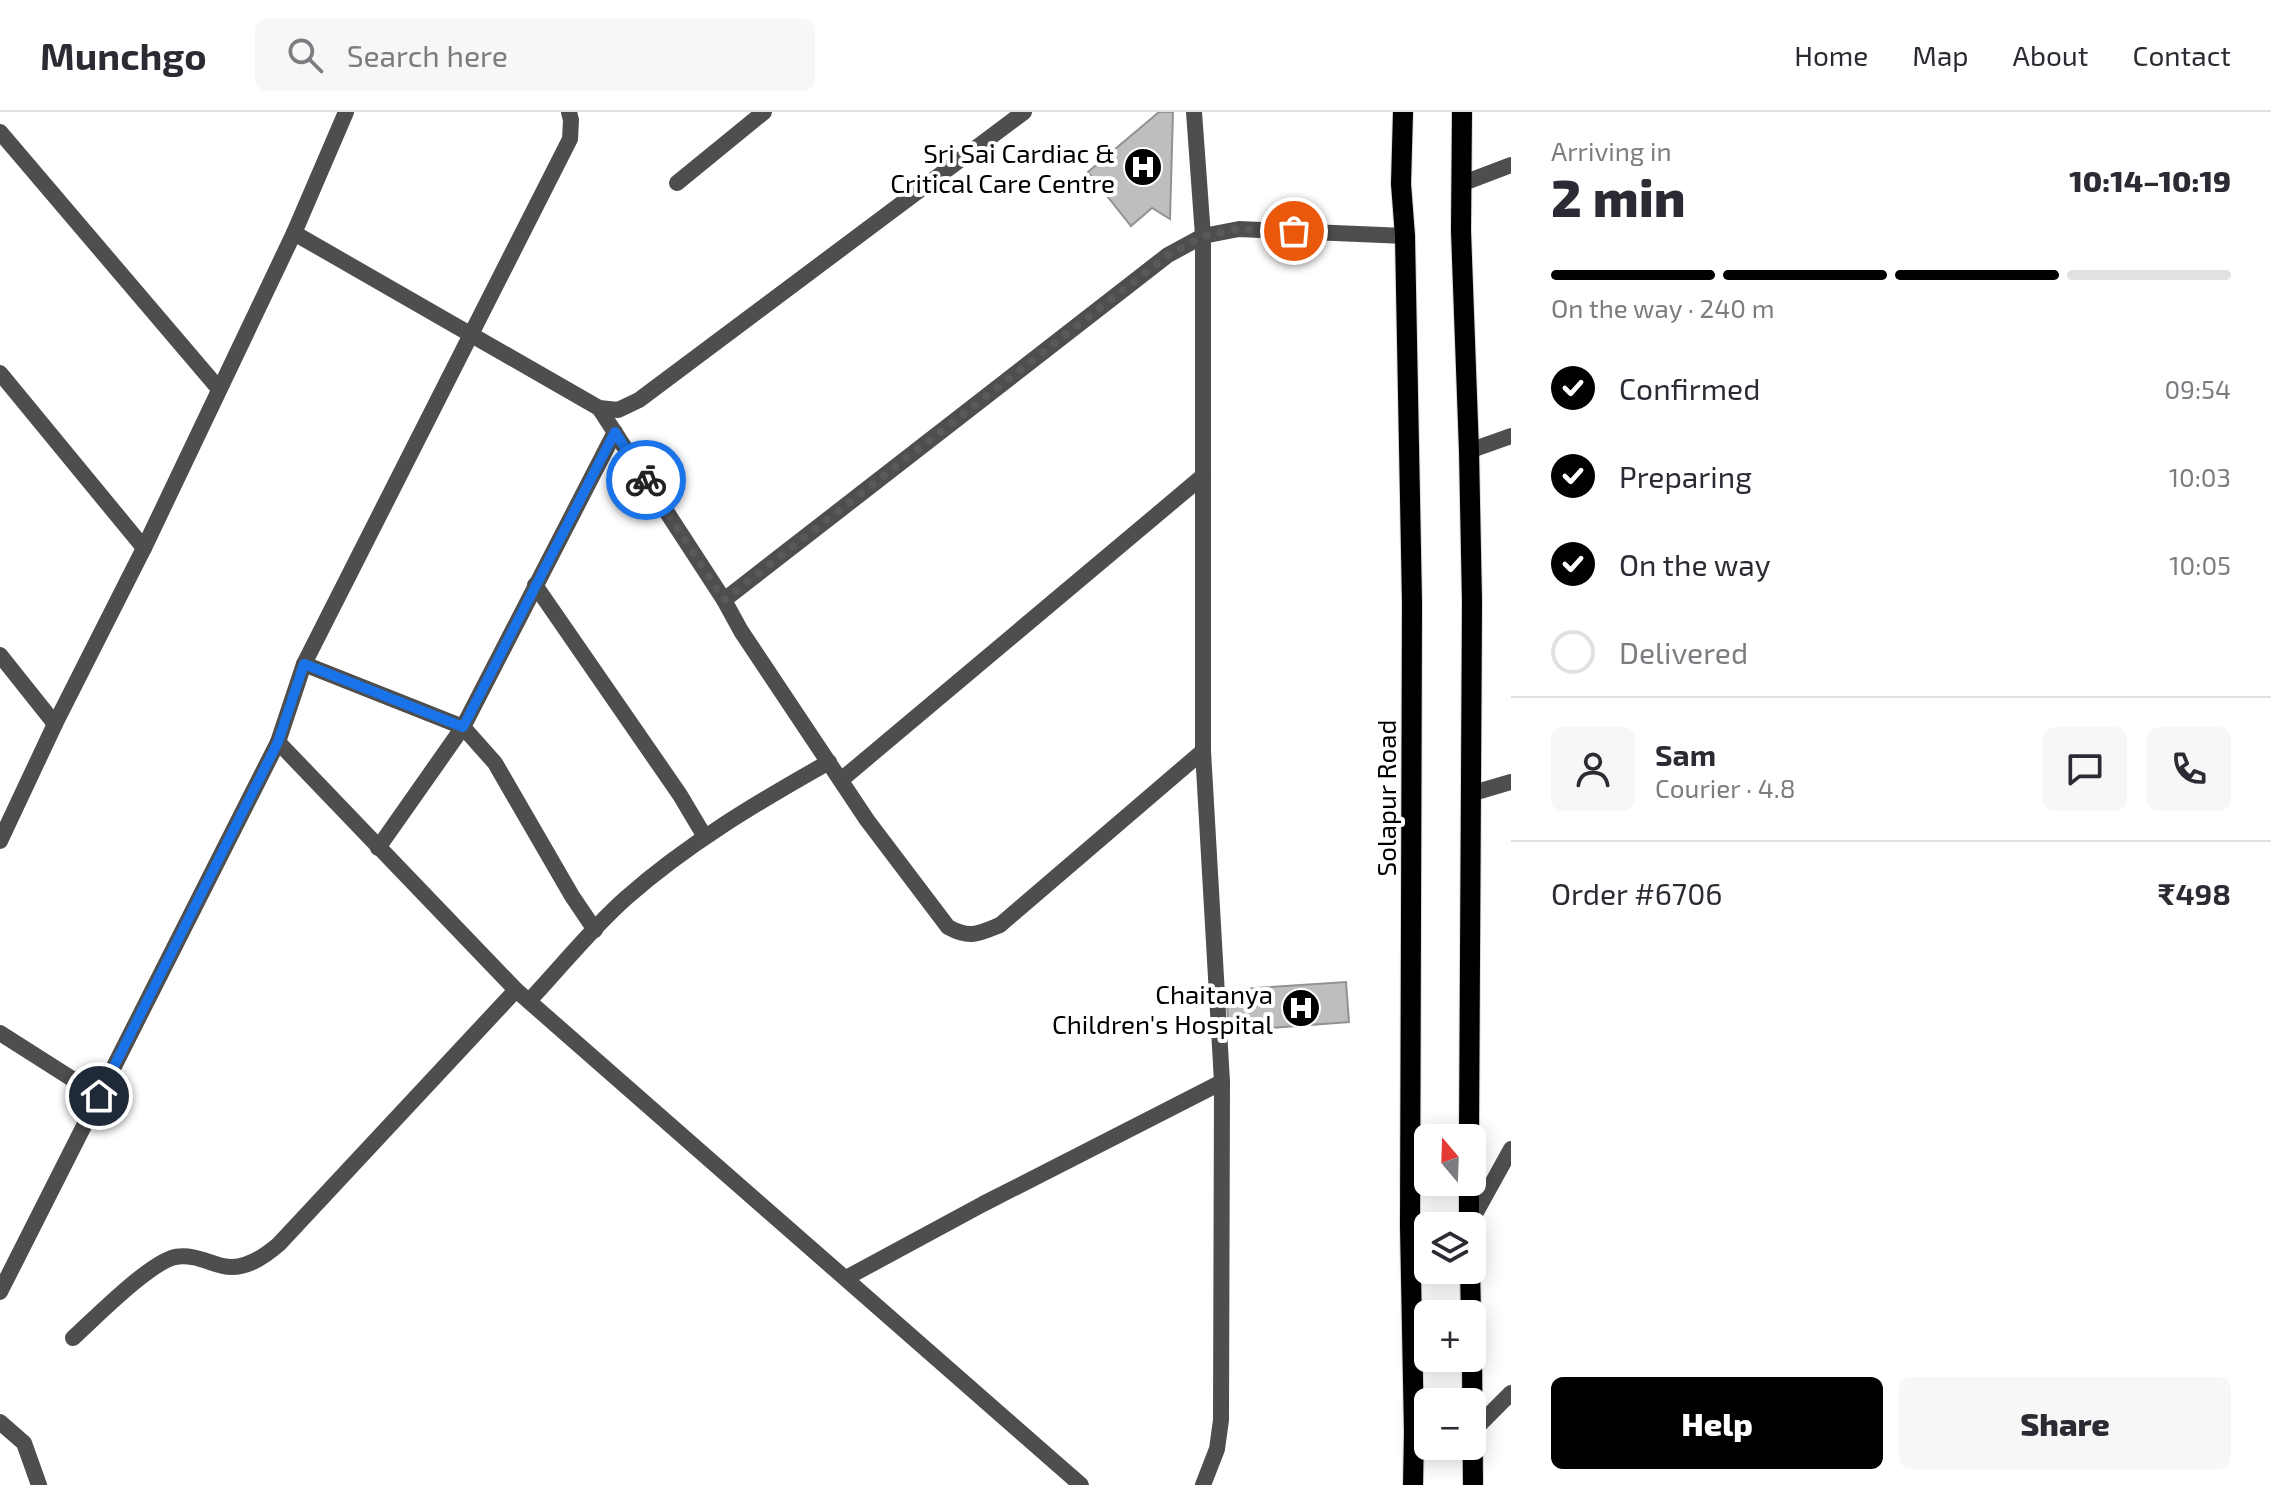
<!DOCTYPE html>
<meta charset="utf-8">
<style>
:root{--surface:#fff;--page:#f7f7f7;--text:#2b2b33;--muted:#7c7c81;--line:#e1e1e2;--accent:#000}
body{margin:0;font-family:"Exo 2",sans-serif;background:var(--page);color:var(--text);height:100vh;display:flex;flex-direction:column;font-size:30px;white-space:nowrap}
*{box-sizing:border-box;margin:0}
p{font-size:26px;color:var(--muted)}
.icon{flex:none;width:44px;height:44px;fill:none;stroke:currentColor;stroke-width:2;stroke-linecap:round;stroke-linejoin:round}
.map{position:relative;flex:1;overflow:hidden}
.sheet{display:flex;flex-direction:column;background:var(--surface);width:760px}
.sheet>*{flex:none}
.needle{width:52px;rotate:341deg}
.controls{position:absolute;left:1414px;top:1012px;display:grid;gap:16px}
.controls a{display:grid;place-items:center;width:72px;height:72px;border-radius:12px;background:var(--surface);box-shadow:0 4px 20px #0003;font-size:40px}
.pin{position:absolute;display:grid;place-items:center;width:68px;height:68px;color:#fff;margin:-34px;border:4px solid #fff;border-radius:50%;box-shadow:0 2px 8px #0007}
.courier{position:absolute;display:grid;place-items:center;width:80px;height:80px;margin:-40px;border:6px solid #1a73e8;border-radius:50%;background:#fff;color:#222;box-shadow:0 2px 10px #0007}
.headline em{font-style:normal;font-weight:800}
.headline div{display:flex;flex-direction:column-reverse}
.headline{display:flex;align-items:center;justify-content:space-between;height:136px;padding:0 40px}
h1{font-size:52px;font-weight:800;line-height:60px}
.bar{display:grid;grid-template-columns:repeat(4,1fr);gap:12px 8px;align-content:center;height:96px;padding:0 40px}
.bar i{height:10px;border-radius:6px;background:var(--line)}
.bar .on{background:var(--accent)}
.bar p{grid-column:span 4}
.line{display:flex;align-items:center;gap:20px;padding:0 40px;border-top:2px solid var(--line)}
.line div{flex:1}
.round{display:grid;place-items:center;flex:none;width:84px;height:84px;border-radius:12px;background:var(--page)}
ol{padding:0 40px;list-style:none}
li{display:flex;align-items:center;gap:24px;height:88px}
li p{margin-inline-start:auto}
li .icon{padding:8px;border-radius:50%;background:var(--accent);color:#fff;stroke-width:4}
li:last-child{color:var(--muted)}
li i{width:44px;height:44px;border:4px solid var(--line);border-radius:50%}
.cta{display:flex;gap:16px;margin-top:auto;padding:16px 40px}
.cta a{flex:1;height:92px;border-radius:12px;background:var(--accent);color:#fff;font-size:32px;font-weight:800;line-height:92px;text-align:center}
.cta a+a{background:var(--page);color:var(--text)}
header{display:flex;align-items:center;gap:48px;box-sizing:border-box;height:112px;padding:0 40px;background:var(--surface);border-bottom:2px solid var(--line)}
header strong{font-size:38px}
nav{display:flex;gap:44px;margin-inline-start:auto;font-size:28px}
.search{width:560px;height:72px;background:var(--page);display:flex;align-items:center;gap:20px;box-sizing:border-box;padding:0 28px;border-radius:12px;color:var(--muted);font-size:30px}
main{display:flex;flex:1;min-height:0}
.map>svg:first-child{display:block}
.building{fill:#bebebe;stroke:#929292;stroke-width:2}
.lines{fill:none;stroke-linecap:round;stroke-linejoin:round}
.primary-casing{stroke:#dbdbdb;stroke-width:22}
.minor{stroke:#4e4e4e;stroke-width:16}
.primary{stroke:#000;stroke-width:20}
.done{stroke:#595959;stroke-width:8;stroke-dasharray:0 14.4}
.route{stroke:#1a73e8;stroke-width:10}
.labels{text-anchor:middle;dominant-baseline:central;stroke-width:8;stroke-linejoin:round;paint-order:stroke}
.poi-label{font-size:26px;fill:#000;stroke:#fff;text-anchor:end}
.street-label{font-size:26px;fill:#000;stroke:#fff}
</style>
<header>
<strong>Munchgo</strong>
<div class="search"><svg class="icon" aria-label="search" viewBox="0 0 24 24"><circle cx="10" cy="10" r="6"/><path d="M15 15l6 6"/></svg>Search here</div>
<nav><a>Home</a><a>Map</a><a>About</a><a>Contact</a></nav>
</header>
<main>
<div class="map">
<svg width="1511" height="1373" viewBox="0 0 1511 1373">
<rect width="100%" height="100%" fill="#fff"/>
<g class="building">
<polygon points="1159,0 1173,0 1170,107 1152,96 1131,114 1088,60"/>
<polygon points="1346,870 1349,910 1229,919 1226,878"/>
</g>
<g class="lines">
<g class="primary-casing">
<g id="primary">
<polyline points="1403,0 1401,72 1405,124 1412,491 1410,1114 1414,1320 1413,1373"/>
<polyline points="1462,0 1461,119 1469,339 1472,490 1469,1026"/>
<polyline points="1469,1114 1469,1070"/>
<polyline points="1470,1158 1471,1202"/>
<polyline points="1472,1246 1473,1373"/>
</g>
</g>
<g class="minor">
<polyline points="1194,0 1203,124 1203,639 1222,970 1221,1308 1217,1337 1203,1373"/>
<polyline points="0,20 219,277"/>
<polyline points="677,71 764,0"/>
<polyline points="1461,72 1511,53"/>
<polyline points="294,121 346,0"/>
<polyline points="0,261 144,436"/>
<path d="M599,296L724,488L741,519L867,708L948,815C970,827 978,822 1000,813L1203,639"/>
<polyline points="1469,339 1511,324"/>
<polyline points="535,473 680,683 705,725"/>
<polyline points="724,488 1168,143 1203,124 1239,117 1405,124"/>
<polyline points="0,543 55,612"/>
<polyline points="304,552 463,615 495,651 572,784 595,818"/>
<polyline points="278,630 304,552 570,27 571,8 569,0"/>
<polyline points="841,668 1203,364"/>
<polyline points="1470,682 1511,670"/>
<polyline points="0,729 55,612 144,436 294,121 599,296 618,298 639,288 1024,0"/>
<polyline points="378,736 463,615 615,320"/>
<path d="M529,889C561,855 591,817 626,786C687,732 758,690 829,650"/>
<polyline points="0,921 99,984"/>
<polyline points="1469,1113 1511,1037"/>
<polyline points="846,1166 983,1092 1222,970"/>
<polyline points="0,1180 278,630 516,878 1081,1373"/>
<path d="M73,1226C95,1206 149,1151 175,1145C194,1142 206,1150 223,1154C244,1159 264,1145 279,1132L516,878"/>
<polyline points="0,1310 24,1331 39,1373"/>
<polyline points="1473,1319 1511,1281"/>
</g>
<use href="#primary" class="primary"/>
</g>
<g class="lines">
<polyline class="done" points="646,368 724,488 1168,143 1203,124 1239,117 1294,119"/>
<polyline class="route" points="99,984 278,630 304,552 463,615 615,320 646,368"/>
</g>
<defs>
<g id="hospital-disc" transform="scale(2)"><circle r="9.5" fill="#000" stroke="#fff"/><path d="M-5-5h3v3.5h4V-5h3V5h-3V1.5h-4V5h-3Z" fill="#fff"/></g>
</defs>
<g fill-rule="evenodd">
<use href="#hospital-disc" x="1143" y="55"/>
<use href="#hospital-disc" x="1301" y="896"/>
</g>
<g class="labels">
<g class="poi-label">
<text x="1115" y="40">Sri Sai Cardiac &amp;<tspan x="1115" dy="30">Critical Care Centre</tspan></text>
<text x="1273" y="881">Chaitanya<tspan x="1273" dy="30">Children's Hospital</tspan></text>
</g>
<g class="street-label">
<text transform="translate(1385 686) rotate(-90)">Solapur Road</text>
</g>
</g>
</svg>
<div class="controls">
<a><svg class="needle" viewBox="-14 -14 28 28"><path d="M0-13l5 13h-10z" fill="#e53935"/><path d="M0 13l5-13h-10z" fill="#7c7c81"/></svg></a>
<a><svg class="icon" aria-label="layers" viewBox="0 0 24 24"><path d="M12 4l9 5-9 5-9-5zM3 14l9 5 9-5"/></svg></a>
<a>+</a>
<a>−</a>
</div>
<div class="pin" style="left:1294px;top:119px;background:#ea580c"><svg class="icon" aria-label="bag" viewBox="0 0 24 24"><path d="M5 8h14l-1 12H6zM9 8a3 3 0 0 1 6 0"/></svg></div>
<div class="pin" style="left:99px;top:984px;background:#1f2937"><svg class="icon" aria-label="home" viewBox="0 0 24 24"><path d="M3 11l9-7 9 7M6 9v11h12V9"/></svg></div>
<div class="courier" style="left:646px;top:368px"><svg class="icon" aria-label="bike" viewBox="0 0 24 24"><circle cx="6" cy="16" r="4"/><circle cx="18" cy="16" r="4"/><path d="M6 16l4-8h5l3 8M10 8l3 8H6M13 5h3"/></svg></div>
</div>
<section class="sheet">
<div class="headline"><div><h1>2 min</h1><p>Arriving in</p></div><em>10:14–10:19</em></div>
<div class="bar"><i class="on"></i><i class="on"></i><i class="on"></i><i></i><p>On the way · 240 m</p></div>
<ol>
<li><svg class="icon" aria-label="check" viewBox="0 0 24 24"><path d="M5 12l5 5 9-10"/></svg>Confirmed<p>09:54</p></li>
<li><svg class="icon" aria-label="check" viewBox="0 0 24 24"><path d="M5 12l5 5 9-10"/></svg>Preparing<p>10:03</p></li>
<li><svg class="icon" aria-label="check" viewBox="0 0 24 24"><path d="M5 12l5 5 9-10"/></svg>On the way<p>10:05</p></li>
<li><i></i>Delivered</li>
</ol>
<div class="line" style="height:144px"><a class="round"><svg class="icon" aria-label="person" viewBox="0 0 24 24"><circle cx="12" cy="8" r="4"/><path d="M4 21q1-7 8-7t8 7"/></svg></a><div><b>Sam</b><p>Courier · 4.8</p></div><a class="round"><svg class="icon" aria-label="chat" viewBox="0 0 24 24"><path d="M4 5h16v11H9l-5 4z"/></svg></a><a class="round"><svg class="icon" aria-label="phone" viewBox="0 0 24 24"><path d="M5 4h4l2 5-3 2q2 4 5 5l2-3 5 2v4C11 20 4 13 5 4z"/></svg></a></div>
<div class="line" style="height:104px"><div>Order #6706</div><b>₹498</b></div>
<div class="cta"><a>Help</a><a>Share</a></div>
</section>
</main>
